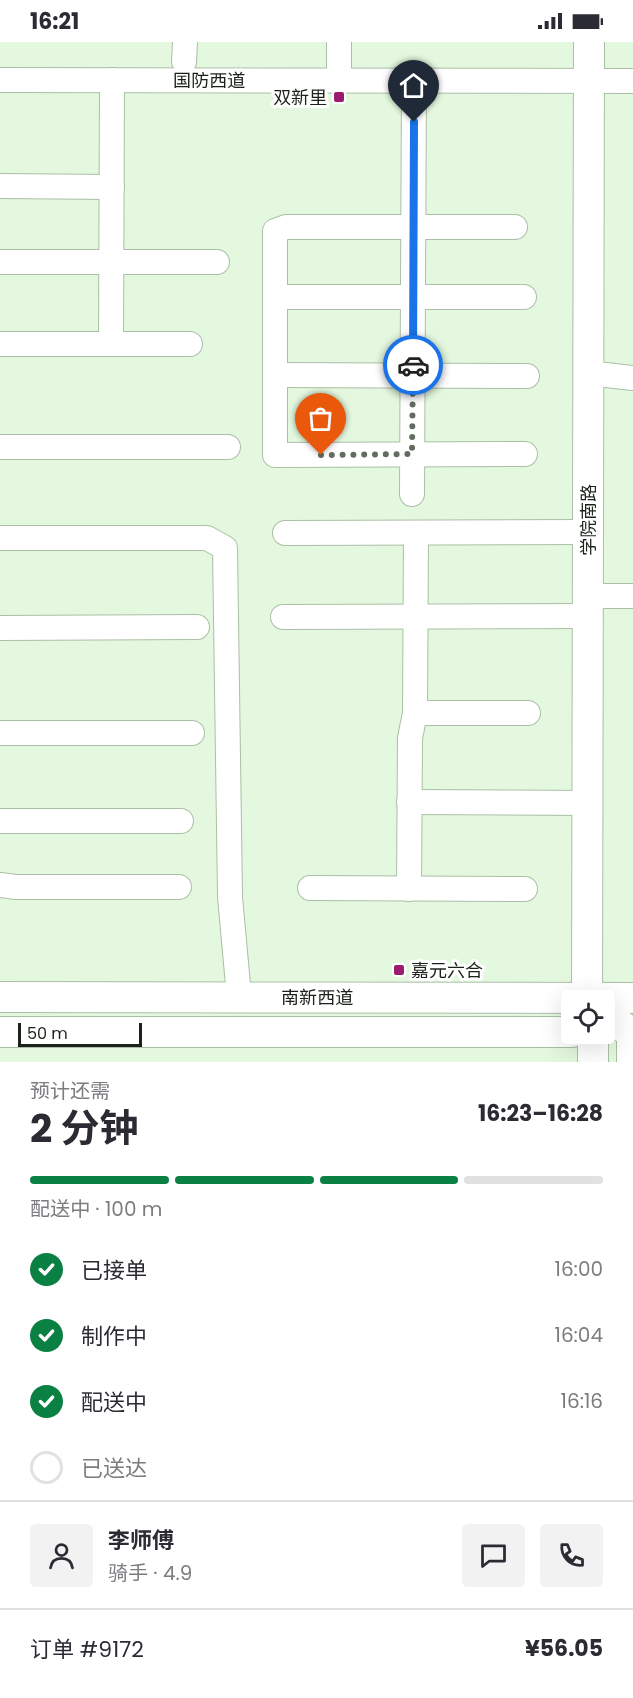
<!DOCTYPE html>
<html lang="zh">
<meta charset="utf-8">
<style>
:root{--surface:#fff;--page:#f2f2f3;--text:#2b2b33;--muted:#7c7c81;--line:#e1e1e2;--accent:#0b8043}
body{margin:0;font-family:Poppins,"Noto Sans SC",sans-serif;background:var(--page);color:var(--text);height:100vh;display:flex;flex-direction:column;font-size:22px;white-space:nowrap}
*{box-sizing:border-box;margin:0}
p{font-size:20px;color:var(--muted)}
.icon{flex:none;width:33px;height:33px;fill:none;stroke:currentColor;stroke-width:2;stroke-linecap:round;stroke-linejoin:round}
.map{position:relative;height:1020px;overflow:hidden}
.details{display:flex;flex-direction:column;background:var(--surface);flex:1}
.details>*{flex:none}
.buttons{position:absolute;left:561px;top:948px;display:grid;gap:12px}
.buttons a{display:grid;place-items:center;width:54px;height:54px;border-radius:6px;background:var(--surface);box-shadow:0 6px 24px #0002;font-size:30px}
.scale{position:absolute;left:18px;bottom:15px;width:124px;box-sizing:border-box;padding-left:6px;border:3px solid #1b2219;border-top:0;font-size:16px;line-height:21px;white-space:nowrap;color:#1b2219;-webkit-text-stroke:4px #fff;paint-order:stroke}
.pin{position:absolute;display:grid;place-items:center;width:51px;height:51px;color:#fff;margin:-62px -26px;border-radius:50% 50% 50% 0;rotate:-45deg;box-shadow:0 0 6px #0007}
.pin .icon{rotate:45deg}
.courier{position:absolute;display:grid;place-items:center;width:60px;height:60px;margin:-30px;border:4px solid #1a73e8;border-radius:50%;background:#fff;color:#222;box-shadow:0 2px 8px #0007}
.head em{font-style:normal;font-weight:700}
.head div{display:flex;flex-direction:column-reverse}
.head{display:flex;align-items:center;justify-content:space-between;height:102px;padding:0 30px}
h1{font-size:39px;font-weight:700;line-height:45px}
.bar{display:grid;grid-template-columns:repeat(4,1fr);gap:9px 6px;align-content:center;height:72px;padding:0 30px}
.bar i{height:8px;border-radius:4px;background:var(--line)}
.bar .selected{background:var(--accent)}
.bar p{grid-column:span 4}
.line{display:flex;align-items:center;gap:15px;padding:0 30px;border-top:2px solid var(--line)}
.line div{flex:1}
.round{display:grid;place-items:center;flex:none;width:63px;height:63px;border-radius:6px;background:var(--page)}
ol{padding:0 30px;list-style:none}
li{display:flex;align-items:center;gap:18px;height:66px}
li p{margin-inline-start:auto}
li .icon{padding:6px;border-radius:50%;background:var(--accent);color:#fff;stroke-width:4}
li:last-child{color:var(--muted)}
li i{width:33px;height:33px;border:3px solid var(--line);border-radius:50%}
.status{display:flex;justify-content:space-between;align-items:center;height:42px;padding:0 30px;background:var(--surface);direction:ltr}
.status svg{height:16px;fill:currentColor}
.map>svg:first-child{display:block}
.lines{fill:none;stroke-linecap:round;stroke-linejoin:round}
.minor-casing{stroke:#abbfa6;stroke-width:26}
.major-casing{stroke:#abbfa6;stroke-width:32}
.minor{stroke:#fff;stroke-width:24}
.major{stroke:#fff;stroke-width:30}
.done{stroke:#616d5e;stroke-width:6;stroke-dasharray:0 10.8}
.route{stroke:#1a73e8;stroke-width:8}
.poi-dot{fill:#9c1b6f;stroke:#fff;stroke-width:2}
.labels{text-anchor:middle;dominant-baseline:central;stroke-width:6;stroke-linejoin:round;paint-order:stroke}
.street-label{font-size:18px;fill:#1b2219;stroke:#fff}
.poi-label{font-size:18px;fill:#1b2219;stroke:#fff;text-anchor:end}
</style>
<div class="status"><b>16:21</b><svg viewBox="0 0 49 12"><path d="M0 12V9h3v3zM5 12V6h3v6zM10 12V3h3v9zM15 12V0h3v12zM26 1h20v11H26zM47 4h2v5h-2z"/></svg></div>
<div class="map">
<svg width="633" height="1020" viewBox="0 0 633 1020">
<rect width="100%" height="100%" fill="#e3f8de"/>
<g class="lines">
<g class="minor-casing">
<g id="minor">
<polyline points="184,20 185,0"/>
<polyline points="0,38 633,39"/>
<polyline points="339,38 339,0"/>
<polyline points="0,144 112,145"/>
<polyline points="515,185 286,185 275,189 275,413 525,412"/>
<polyline points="0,220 217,220"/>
<polyline points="275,255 524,255"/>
<polyline points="0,302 190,302"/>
<polyline points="111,302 112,38"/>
<polyline points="588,331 633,336"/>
<polyline points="275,333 527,334"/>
<polyline points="0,405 228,405"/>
<polyline points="412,452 414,38"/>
<polyline points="285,491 588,490"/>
<polyline points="416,491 415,671 528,671"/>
<polyline points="0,496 207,496 225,506 230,855 239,954"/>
<polyline points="589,554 633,554"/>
<polyline points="283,575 588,574"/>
<polyline points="0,586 197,585"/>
<polyline points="0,691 192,691"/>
<polyline points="409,760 587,761"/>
<polyline points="0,779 181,779"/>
<polyline points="0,843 16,845 179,845"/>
<polyline points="310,846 525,847"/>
<polyline points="409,847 410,696 415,671"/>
</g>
</g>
<g class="major-casing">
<g id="major">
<polyline points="0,955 633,956"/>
<polyline points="587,958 589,0"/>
<polyline points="604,970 632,992"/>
<polyline points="0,990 572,990"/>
<polyline points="593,992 593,1020"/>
<polyline points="632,1020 632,992"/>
</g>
</g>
<use href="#minor" class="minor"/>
<use href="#major" class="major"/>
</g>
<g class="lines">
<polyline class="done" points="321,413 412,412 413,323"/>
<polyline class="route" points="413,323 414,80"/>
</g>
<g class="poi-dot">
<rect x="333" y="49" width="12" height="12" rx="3"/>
<rect x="393" y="922" width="12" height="12" rx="3"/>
</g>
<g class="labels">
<g class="street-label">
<text x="209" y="38">国防西道</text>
<text transform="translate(588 478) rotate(-90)">学院南路</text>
<text x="317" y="955">南新西道</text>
</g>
<g class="poi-label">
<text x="327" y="55">双新里</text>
<text x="411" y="928" text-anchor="start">嘉元六合</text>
</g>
</g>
</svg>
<div class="buttons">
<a><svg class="icon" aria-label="locate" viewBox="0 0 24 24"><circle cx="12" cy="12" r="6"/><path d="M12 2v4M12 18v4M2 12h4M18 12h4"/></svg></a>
</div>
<div class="scale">50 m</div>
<div class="pin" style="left:321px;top:413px;background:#ea580c"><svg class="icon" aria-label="bag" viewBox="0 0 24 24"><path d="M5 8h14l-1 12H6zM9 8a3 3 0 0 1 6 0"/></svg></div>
<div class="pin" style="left:414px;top:80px;background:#1f2937"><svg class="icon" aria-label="home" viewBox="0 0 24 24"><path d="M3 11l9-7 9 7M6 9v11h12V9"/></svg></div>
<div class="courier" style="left:413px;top:323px"><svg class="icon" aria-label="car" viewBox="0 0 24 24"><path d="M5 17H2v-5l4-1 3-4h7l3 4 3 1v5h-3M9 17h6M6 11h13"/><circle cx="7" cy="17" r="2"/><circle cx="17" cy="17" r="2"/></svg></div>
</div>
<section class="details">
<div class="head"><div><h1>2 分钟</h1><p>预计还需</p></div><em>16:23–16:28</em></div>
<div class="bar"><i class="selected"></i><i class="selected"></i><i class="selected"></i><i></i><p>配送中 · 100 m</p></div>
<ol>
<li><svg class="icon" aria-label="check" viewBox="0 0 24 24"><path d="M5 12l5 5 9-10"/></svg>已接单<p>16:00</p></li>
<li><svg class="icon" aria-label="check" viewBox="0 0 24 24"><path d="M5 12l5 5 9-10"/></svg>制作中<p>16:04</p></li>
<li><svg class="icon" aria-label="check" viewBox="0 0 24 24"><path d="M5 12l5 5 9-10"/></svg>配送中<p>16:16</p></li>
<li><i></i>已送达</li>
</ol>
<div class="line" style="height:108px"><a class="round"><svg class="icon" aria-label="person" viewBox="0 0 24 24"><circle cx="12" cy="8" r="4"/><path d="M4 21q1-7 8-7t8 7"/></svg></a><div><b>李师傅</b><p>骑手 · 4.9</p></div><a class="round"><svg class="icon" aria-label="chat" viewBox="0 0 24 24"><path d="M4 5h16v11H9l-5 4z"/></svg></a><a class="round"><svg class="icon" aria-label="phone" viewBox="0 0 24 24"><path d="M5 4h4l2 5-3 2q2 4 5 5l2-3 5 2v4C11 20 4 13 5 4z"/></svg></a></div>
<div class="line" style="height:78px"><div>订单 #9172</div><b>¥56.05</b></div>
</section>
